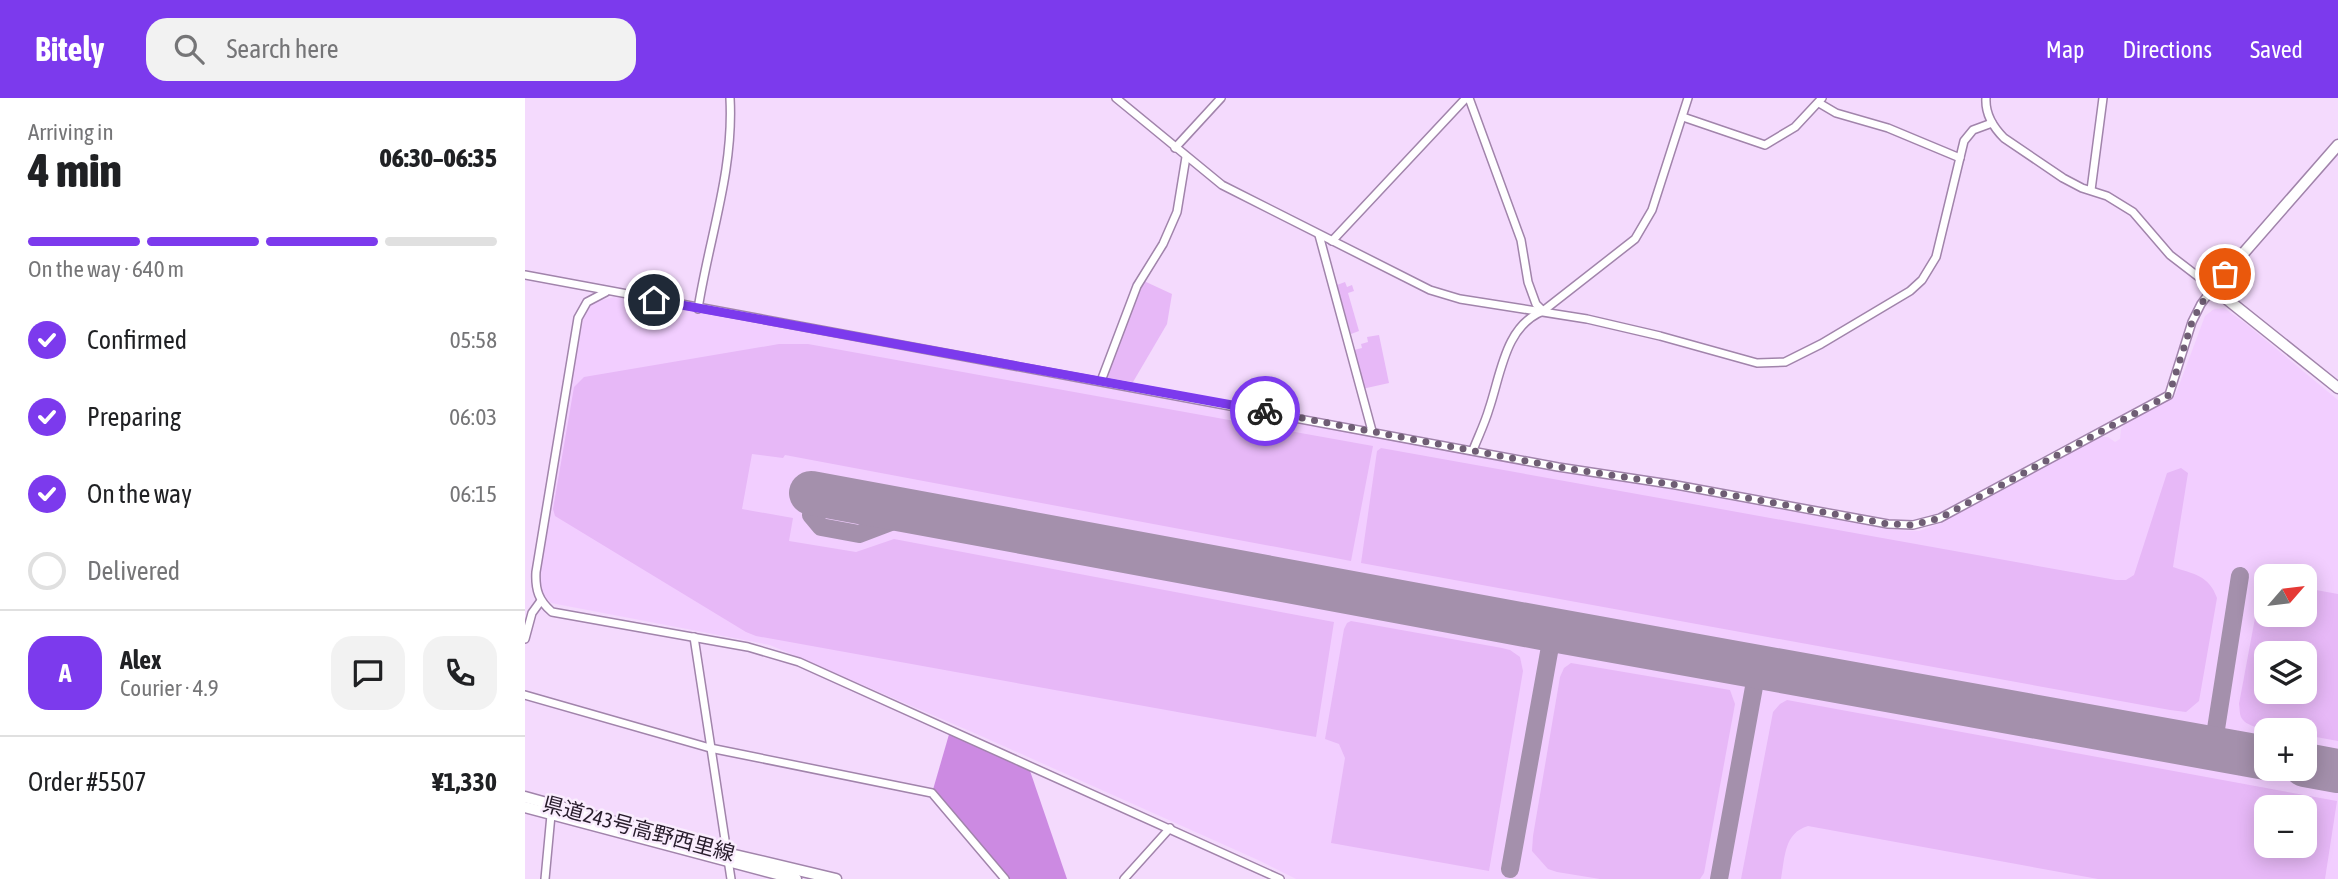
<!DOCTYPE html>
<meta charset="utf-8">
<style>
:root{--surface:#fff;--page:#f2f2f2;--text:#202124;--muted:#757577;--line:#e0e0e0;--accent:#7c3aed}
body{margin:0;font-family:"Asap Condensed","Noto Sans JP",sans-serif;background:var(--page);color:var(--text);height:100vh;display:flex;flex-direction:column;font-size:26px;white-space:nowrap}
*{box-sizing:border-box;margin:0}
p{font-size:23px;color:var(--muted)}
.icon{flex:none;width:38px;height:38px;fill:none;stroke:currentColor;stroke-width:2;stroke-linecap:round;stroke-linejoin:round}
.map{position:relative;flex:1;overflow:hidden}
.panel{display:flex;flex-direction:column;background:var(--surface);width:525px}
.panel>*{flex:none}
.needle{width:46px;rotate:62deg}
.buttons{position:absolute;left:1729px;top:466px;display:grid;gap:14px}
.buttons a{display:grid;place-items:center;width:63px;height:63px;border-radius:14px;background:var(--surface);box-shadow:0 4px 18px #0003;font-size:35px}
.pin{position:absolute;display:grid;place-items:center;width:60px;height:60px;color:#fff;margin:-30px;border:4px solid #fff;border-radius:50%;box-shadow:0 2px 7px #0007}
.courier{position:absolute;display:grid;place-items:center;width:70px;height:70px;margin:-35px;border:5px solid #7c3aed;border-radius:50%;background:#fff;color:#222;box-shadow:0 2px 9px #0007}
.summary em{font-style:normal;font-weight:800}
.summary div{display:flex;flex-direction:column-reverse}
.summary{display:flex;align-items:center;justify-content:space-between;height:119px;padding:0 28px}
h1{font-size:46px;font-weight:800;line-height:52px}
.bar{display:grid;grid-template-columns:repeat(4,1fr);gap:10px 7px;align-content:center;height:84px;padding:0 28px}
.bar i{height:9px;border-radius:5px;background:var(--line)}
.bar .current{background:var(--accent)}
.bar p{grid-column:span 4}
.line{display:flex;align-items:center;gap:18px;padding:0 28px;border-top:2px solid var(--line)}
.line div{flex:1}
.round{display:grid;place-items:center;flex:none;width:74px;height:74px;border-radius:21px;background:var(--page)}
ol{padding:0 28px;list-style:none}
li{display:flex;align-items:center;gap:21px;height:77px}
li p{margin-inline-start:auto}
li .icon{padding:7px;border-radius:50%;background:var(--accent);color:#fff;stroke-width:4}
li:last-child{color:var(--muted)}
li i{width:38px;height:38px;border:4px solid var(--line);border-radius:50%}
header{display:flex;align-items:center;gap:42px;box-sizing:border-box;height:98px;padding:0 35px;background:var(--accent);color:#fff}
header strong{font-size:33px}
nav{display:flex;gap:38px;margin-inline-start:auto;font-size:24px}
.search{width:490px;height:63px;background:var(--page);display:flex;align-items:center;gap:18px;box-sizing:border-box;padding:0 24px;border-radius:21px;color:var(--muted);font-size:26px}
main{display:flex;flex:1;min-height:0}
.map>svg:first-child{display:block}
.built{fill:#f2ceff;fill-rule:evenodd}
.green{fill:#e7b8f7;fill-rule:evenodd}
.forest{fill:#cc8ae2}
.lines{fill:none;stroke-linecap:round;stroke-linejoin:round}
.taxiway{stroke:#a490ac;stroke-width:18}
.runway{stroke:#a490ac;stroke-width:44}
.street-casing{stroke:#a184ab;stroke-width:10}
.secondary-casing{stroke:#a184ab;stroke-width:13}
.street{stroke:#fff;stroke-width:7}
.secondary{stroke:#fff;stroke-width:10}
.done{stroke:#6f5e74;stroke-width:7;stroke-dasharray:0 12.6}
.route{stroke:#7c3aed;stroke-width:9}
.labels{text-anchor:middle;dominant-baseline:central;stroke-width:5;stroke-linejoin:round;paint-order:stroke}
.street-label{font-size:21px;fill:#271c2b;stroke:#faedfe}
</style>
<header>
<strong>Bitely</strong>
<div class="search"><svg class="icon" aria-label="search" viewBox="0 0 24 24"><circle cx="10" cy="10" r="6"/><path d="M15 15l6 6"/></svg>Search here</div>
<nav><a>Map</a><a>Directions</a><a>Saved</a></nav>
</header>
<main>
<section class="panel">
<div class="summary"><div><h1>4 min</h1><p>Arriving in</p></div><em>06:30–06:35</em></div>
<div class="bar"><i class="current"></i><i class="current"></i><i class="current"></i><i></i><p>On the way · 640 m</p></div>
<ol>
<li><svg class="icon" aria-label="check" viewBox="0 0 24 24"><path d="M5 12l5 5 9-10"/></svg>Confirmed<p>05:58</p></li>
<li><svg class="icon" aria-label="check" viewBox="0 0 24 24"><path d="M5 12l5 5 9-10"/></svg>Preparing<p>06:03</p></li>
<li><svg class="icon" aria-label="check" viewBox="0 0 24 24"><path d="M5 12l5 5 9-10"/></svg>On the way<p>06:15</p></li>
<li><i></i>Delivered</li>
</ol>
<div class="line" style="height:126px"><b class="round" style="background:var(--accent);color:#fff">A</b><div><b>Alex</b><p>Courier · 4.9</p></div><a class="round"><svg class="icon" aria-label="chat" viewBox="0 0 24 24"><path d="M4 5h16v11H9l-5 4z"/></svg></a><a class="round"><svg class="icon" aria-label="phone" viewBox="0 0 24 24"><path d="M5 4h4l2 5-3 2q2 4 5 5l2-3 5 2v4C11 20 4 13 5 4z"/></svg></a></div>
<div class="line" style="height:91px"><div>Order #5507</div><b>¥1,330</b></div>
</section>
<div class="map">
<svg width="1813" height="781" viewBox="0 0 1813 781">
<rect width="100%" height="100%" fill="#f4dafd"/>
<path class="built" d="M90,199L1369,432L1394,433L1416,425L1575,339H1583L1590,344L1595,341L1596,331L1601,324L1650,298L1680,218L1689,211L1699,210L1720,225L1813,302V781H771L733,762L454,637L245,547L26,505L17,496L13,485L14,464L58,221L62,211L69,204ZM1741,478H1780V516H1741ZM1741,555H1780V593H1741ZM1741,632H1780V670H1741ZM1741,709H1780V747H1741Z"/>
<g class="green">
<polygon points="619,183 647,196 642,226 608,284 582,280 600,227"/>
<polygon points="820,184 822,189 827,187 829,193 823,195 834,233 826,236 812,187"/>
<polygon points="854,237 864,285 837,291 829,252 837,250 836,246 843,244 842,239"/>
<polygon points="254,246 283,246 848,348 826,463 260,357 258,360 227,356 217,411 268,420 264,443 331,454 369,441 809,524 791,639 231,538 221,534 30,418 28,411 49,289 59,279"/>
<path d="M856,350L1591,482H1601L1609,477L1642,375L1656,370L1663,375L1648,469C1668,476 1684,477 1692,500L1674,603L1661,614L1645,612L836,465L852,353Z"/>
<path d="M1741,489V516H1780V490L1813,496V643L1780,637V632C1765,632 1728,634 1718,622C1714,618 1715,611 1714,606L1733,504ZM1741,555H1780V593H1741Z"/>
<polygon points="826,523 977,550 985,552 995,559 998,573 964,773 806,745 820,660 814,646 800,641 819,531 822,525"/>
<polygon points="1046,565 1205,592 1210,606 1179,775 1175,781 1075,781 1032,774 1023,771 1007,753 1008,738 1035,579 1039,570"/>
<path d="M1262,602L1812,703L1800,781H1573L1283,728C1259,735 1260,759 1256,781H1216L1248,614L1255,606ZM1741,709H1780V747H1741Z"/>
</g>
<polygon class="forest" points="425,633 503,667 542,781 480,781 407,695"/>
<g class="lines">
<g class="taxiway">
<polyline points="304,398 289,403 286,417 296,429 334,436 392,414"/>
<polyline points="1688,650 1715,478"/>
<polyline points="985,771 1028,532"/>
<polyline points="1194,781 1233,567"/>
</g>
<g class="runway">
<polyline points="286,395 1028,532 1741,660"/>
<polyline points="1780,667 1813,673"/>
</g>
<g class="street-casing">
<g id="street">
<polyline points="591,0 697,87 905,192 935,201 1062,221 1135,238 1232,265 1260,264 1296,246 1385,193 1397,182 1411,159 1439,43 1448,32 1467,25"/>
<polyline points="944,0 996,142 1003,184 1011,206 1018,213"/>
<polyline points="1294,5 1311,15 1363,30 1435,60"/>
<polyline points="1158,19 1240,47 1270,29 1297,0"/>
<polyline points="650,50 696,0"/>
<polyline points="1566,92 1578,0"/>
<polyline points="794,137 847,333"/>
<polyline points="807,143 941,0"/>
<path d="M0,177L1033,369L1151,387L1363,426L1388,427L1415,420L1644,297L1667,224L1676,206L1688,190L1645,157L1608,114L1582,98L1557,90L1538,80L1479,40C1468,29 1460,16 1461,0"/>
<path d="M81,194L62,204L53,220L11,474C10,492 14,503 27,514L223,549L274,564L755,781"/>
<path d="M173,211C184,140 209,73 205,0"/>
<polyline points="576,283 612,188 638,146 652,114 661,59"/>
<path d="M948,352C953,339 960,325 964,311C976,276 980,228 1018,213L1110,141L1127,112L1163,0"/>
<polyline points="169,539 206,781"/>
<polyline points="0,541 7,515 15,504"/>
<polyline points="0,597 185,650 407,695 480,781"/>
<polyline points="20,781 26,717"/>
<polyline points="599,781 645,730"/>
</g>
</g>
<g class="secondary-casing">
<g id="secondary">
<polyline points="1813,47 1688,190 1813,290"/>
<polyline points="0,699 201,755 311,781"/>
<polyline points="0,709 271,781"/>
</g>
</g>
<use href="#street" class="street"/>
<use href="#secondary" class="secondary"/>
</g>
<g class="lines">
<polyline class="done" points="740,313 1033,369 1152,387 1363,426 1388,427 1415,420 1644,297 1667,224 1676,206 1700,176"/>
<polyline class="route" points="129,202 740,313"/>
</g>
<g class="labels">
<g class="street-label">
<text transform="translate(114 730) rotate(15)">県道243号高野西里線</text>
</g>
</g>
</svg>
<div class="buttons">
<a><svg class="needle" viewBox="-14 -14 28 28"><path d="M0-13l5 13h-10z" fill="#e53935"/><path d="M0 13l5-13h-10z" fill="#757577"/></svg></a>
<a><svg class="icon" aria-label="layers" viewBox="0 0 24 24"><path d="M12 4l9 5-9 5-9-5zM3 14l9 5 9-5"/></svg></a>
<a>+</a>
<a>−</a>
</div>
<div class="pin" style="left:1700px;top:176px;background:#ea580c"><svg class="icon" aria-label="bag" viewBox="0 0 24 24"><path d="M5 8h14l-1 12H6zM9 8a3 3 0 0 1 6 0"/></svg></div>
<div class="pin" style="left:129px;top:202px;background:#1f2937"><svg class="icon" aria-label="home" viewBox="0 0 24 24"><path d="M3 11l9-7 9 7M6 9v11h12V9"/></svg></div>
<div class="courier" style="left:740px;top:313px"><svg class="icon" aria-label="bike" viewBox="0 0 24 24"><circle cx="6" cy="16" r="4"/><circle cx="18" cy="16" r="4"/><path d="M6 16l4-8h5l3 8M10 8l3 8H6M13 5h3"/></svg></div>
</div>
</main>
